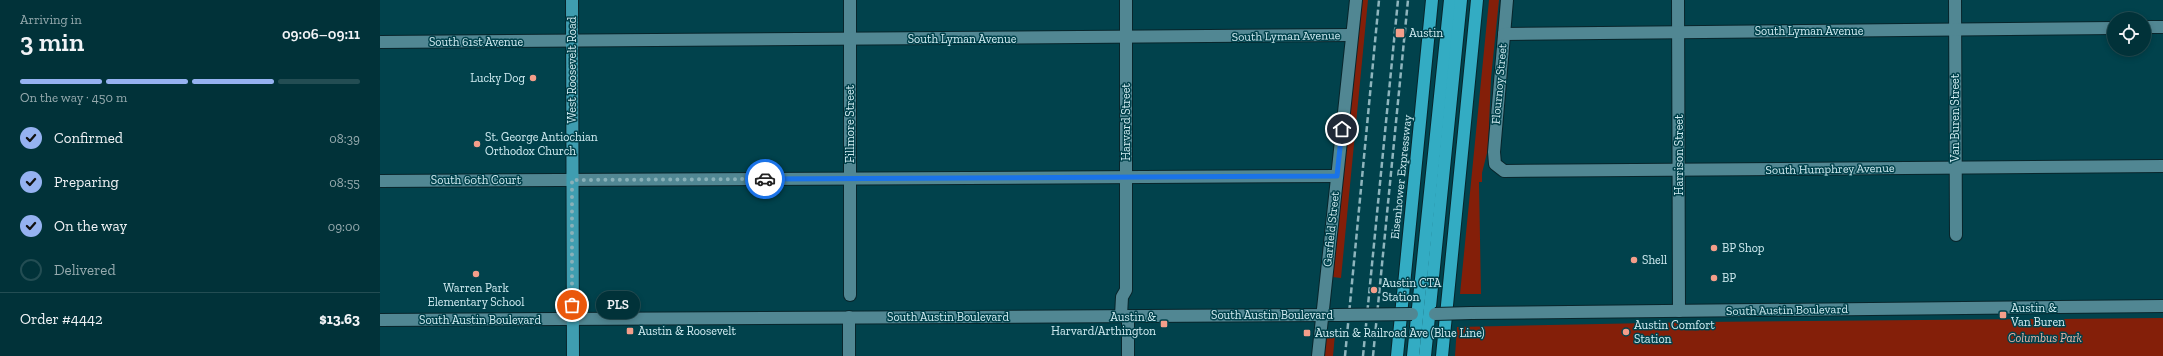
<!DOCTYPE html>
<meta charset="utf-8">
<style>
:root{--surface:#013239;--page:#0f3e44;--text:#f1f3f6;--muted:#96aaae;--line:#234d53;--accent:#95b2f1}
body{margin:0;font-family:"Zilla Slab",serif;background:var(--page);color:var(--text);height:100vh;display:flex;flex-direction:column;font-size:15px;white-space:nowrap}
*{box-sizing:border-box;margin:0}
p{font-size:13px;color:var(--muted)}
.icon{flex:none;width:22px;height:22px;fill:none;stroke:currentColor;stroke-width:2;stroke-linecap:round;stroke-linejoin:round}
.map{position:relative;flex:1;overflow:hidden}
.panel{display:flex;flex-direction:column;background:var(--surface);width:380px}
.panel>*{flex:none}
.controls{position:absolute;left:1727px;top:12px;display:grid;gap:8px}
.controls a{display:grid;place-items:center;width:44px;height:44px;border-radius:50%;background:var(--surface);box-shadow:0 2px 6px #0003,0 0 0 1px var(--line);font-size:20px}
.pin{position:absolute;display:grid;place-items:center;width:34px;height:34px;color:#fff;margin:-17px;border:2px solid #fff;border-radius:50%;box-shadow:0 1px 4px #0007}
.courier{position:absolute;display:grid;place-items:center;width:40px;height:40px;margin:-20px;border:3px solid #1a73e8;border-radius:50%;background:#fff;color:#222;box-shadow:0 1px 5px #0007}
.bubble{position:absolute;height:28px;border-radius:14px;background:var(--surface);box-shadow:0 2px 6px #0003,0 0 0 1px var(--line);font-size:13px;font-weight:600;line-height:28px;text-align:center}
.summary em{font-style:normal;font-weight:600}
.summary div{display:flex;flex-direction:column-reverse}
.summary{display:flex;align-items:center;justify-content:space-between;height:68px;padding:0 20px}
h1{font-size:26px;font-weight:600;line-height:30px}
.bar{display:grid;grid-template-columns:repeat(4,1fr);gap:6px 4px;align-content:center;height:48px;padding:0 20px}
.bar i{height:5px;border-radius:3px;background:var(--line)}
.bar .current{background:var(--accent)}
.bar p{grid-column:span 4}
.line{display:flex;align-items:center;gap:10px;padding:0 20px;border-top:1px solid var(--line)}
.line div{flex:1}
ol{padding:0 20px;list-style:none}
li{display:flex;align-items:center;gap:12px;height:44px}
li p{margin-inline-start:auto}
li .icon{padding:4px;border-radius:50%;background:var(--accent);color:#111;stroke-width:4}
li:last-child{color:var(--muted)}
li i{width:22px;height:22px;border:2px solid var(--line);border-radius:50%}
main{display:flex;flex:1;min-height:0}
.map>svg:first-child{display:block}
.green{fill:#841f09}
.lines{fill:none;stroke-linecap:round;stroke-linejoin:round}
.minor-casing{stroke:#08252b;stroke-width:14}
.major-casing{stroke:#08252b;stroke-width:14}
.highway-casing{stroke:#08252b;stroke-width:14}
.minor{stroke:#518793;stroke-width:12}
.major{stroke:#3f9db0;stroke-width:12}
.highway{stroke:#33acc3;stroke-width:12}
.rail{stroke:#8eb5bd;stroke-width:2.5;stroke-dasharray:6 3;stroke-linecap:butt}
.minor-bridge-casing{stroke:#08252b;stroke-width:14;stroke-linecap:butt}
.minor-bridge{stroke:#518793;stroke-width:12}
.done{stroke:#88b0b8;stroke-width:4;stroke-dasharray:0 7.2}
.route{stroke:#1a73e8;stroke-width:5}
.poi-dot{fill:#f49e8a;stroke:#01424c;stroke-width:1.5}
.labels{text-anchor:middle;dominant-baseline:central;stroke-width:3;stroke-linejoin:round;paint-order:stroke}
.street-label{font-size:12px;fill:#d1ecf2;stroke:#01424c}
.poi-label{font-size:12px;fill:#d1ecf2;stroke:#01424c;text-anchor:start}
.park-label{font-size:12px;font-style:italic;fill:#eeb4a7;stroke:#01424c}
</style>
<main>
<section class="panel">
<div class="summary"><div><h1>3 min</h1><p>Arriving in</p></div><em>09:06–09:11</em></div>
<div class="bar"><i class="current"></i><i class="current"></i><i class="current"></i><i></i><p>On the way · 450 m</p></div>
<ol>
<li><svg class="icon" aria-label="check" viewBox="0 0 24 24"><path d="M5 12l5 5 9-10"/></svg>Confirmed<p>08:39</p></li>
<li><svg class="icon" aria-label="check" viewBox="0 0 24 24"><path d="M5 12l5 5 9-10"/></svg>Preparing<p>08:55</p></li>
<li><svg class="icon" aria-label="check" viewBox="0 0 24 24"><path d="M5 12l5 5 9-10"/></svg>On the way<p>09:00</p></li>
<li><i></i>Delivered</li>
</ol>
<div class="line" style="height:52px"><div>Order #4442</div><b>$13.63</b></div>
</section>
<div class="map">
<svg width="1783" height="356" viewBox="0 0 1783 356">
<rect width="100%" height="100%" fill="#01424c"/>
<g class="green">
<polygon points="981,0 988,0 961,278 952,277"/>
<polygon points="1109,0 1119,0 1111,78 1108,149 1102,173 1102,182 1099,182 1101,294 1080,294"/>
<polygon points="1783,318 1783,356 1075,356 1077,327 1320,322"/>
<polygon points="949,334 955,334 953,356 944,356 946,337"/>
</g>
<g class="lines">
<g class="minor-casing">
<g id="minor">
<polyline points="470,0 470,295"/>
<polyline points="1127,0 1114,152 1115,164 1124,171 1783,166"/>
<polyline points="1298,0 1299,311"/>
<polyline points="1575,0 1576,235"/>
<polyline points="1764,27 1783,27"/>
<polyline points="1124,34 1734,28"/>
<polyline points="0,42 972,35"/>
<polyline points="0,181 957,176"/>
<polyline points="1091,313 1783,306"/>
<polyline points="741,316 742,297 746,290 746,0"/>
<polyline points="469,317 469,356"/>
<polyline points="0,320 957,315"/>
<polyline points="748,356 748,316"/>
<polyline points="938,356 976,0"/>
</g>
</g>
<g class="major-casing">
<polyline id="major" points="192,0 193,356"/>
</g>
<g class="highway-casing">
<g id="highway">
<polyline points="1017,356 1052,0"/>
<polyline points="1033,356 1070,0"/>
<polyline points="1045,356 1081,0"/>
<polyline points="1062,356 1097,0"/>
</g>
</g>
<use href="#minor" class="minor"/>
<use href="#major" class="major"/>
<use href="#highway" class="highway"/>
<g class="rail">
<polyline points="965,356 999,0"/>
<polyline points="983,356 1018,0"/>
<polyline points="993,356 1028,0"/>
</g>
<g class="minor-bridge-casing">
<g id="minor-bridge">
<polyline points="1055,314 1091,313"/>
<polyline points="957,315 1032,314"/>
</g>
</g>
<use href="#minor-bridge" class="minor-bridge"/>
</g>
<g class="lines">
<polyline class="done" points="192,305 192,180 385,179"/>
<polyline class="route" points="385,179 957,176 962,129"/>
</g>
<g class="poi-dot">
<rect x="1015" y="28" width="10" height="10" rx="2"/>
<circle cx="153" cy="78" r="4"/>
<circle cx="97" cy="144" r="4"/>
<circle cx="1334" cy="248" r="4"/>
<circle cx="1254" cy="260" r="4"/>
<circle cx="96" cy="274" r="4"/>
<circle cx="1334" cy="278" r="4"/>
<circle cx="994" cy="290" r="4"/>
<rect x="1619" y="311" width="8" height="8" rx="2"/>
<rect x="780" y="320" width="8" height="8" rx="2"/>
<rect x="246" y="327" width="8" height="8" rx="2"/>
<circle cx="1246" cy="332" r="4"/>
<rect x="923" y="329" width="8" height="8" rx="2"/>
</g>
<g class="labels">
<g class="street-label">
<text x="1429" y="31">South Lyman Avenue</text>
<text transform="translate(906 36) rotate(-1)">South Lyman Avenue</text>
<text x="582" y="39">South Lyman Avenue</text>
<text x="96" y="42">South 61st Avenue</text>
<text transform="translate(192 70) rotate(-90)">West Roosevelt Road</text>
<text transform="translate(1119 84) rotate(-85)">Flournoy Street</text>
<text transform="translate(1575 118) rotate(-90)">Van Buren Street</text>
<text transform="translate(746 122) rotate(-90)">Harvard Street</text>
<text transform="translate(470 124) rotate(-90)">Fillmore Street</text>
<text transform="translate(1299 155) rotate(-90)">Harrison Street</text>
<text transform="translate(1450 169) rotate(-1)">South Humphrey Avenue</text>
<text transform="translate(1021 177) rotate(-84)">Eisenhower Expressway</text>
<text x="96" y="180">South 60th Court</text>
<text transform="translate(951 229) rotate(-84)">Garfield Street</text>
<text transform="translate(1407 310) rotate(-1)">South Austin Boulevard</text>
<text x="892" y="315">South Austin Boulevard</text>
<text x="568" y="317">South Austin Boulevard</text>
<text x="100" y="320">South Austin Boulevard</text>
</g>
<g class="poi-label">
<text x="1029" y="33">Austin</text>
<text x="145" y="78" text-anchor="end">Lucky Dog</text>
<text x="105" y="137">St. George Antiochian<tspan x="105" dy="14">Orthodox Church</tspan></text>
<text x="1342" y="248">BP Shop</text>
<text x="1262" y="260">Shell</text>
<text x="1342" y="278">BP</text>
<text x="1002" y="283">Austin CTA<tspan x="1002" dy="14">Station</tspan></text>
<text x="96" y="288" text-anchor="middle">Warren Park<tspan x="96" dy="14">Elementary School</tspan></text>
<text x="1631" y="308">Austin &amp;<tspan x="1631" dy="14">Van Buren</tspan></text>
<text x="776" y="317" text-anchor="end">Austin &amp;<tspan x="776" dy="14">Harvard/Arthington</tspan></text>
<text x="1254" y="325">Austin Comfort<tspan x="1254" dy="14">Station</tspan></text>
<text x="258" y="331">Austin &amp; Roosevelt</text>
<text x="935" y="333">Austin &amp; Railroad Ave (Blue Line)</text>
</g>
<g class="park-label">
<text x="1665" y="338">Columbus Park</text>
</g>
</g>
</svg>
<div class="controls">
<a><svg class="icon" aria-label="locate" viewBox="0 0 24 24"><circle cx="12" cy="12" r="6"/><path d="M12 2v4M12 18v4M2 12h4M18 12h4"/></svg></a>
</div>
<div class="pin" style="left:192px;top:305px;background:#ea580c"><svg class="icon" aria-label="bag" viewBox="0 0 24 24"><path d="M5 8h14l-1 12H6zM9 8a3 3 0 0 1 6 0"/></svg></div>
<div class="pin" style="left:962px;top:129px;background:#1f2937"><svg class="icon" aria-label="home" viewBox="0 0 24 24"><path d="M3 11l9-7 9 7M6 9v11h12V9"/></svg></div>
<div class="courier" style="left:385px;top:179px"><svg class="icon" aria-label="car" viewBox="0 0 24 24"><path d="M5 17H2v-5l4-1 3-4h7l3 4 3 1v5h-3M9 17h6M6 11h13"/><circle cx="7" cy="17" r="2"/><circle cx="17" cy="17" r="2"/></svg></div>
<div class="bubble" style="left:216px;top:291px;width:44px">PLS</div>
</div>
</main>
